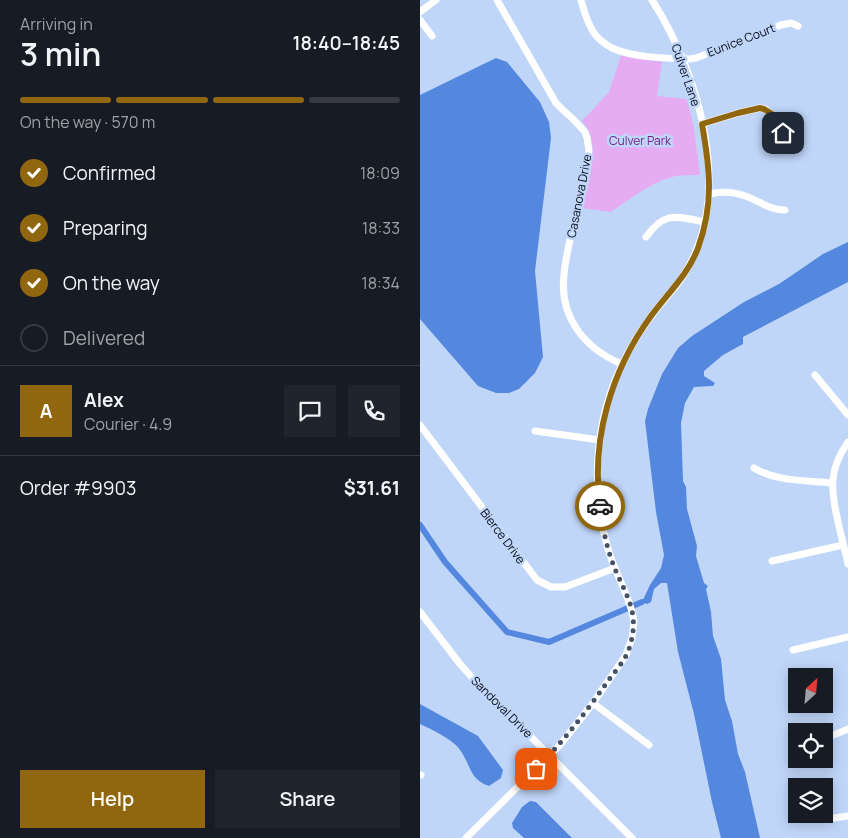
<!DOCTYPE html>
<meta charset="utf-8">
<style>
:root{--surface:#171b24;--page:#20242c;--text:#f1f3f6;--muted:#9ea1a6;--line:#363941;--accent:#90670e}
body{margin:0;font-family:Manrope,sans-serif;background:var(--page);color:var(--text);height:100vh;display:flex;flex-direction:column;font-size:19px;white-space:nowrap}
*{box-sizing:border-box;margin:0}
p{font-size:16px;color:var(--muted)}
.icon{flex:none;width:28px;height:28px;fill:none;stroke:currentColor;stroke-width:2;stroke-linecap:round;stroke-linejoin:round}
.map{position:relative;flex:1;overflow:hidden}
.sheet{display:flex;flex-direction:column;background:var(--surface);width:420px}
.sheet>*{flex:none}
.needle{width:32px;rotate:26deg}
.controls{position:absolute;left:368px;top:668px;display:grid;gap:10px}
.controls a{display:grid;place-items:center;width:45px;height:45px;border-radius:0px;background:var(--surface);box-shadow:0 2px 12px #0003;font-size:25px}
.pin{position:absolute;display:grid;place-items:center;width:42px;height:42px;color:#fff;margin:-21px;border-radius:10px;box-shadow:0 2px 8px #0006}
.courier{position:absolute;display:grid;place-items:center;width:50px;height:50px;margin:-25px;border:4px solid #90670e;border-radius:50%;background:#fff;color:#222;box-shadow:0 1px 6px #0007}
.head em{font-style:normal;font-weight:600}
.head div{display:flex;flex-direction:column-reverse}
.head{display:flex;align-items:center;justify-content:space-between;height:85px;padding:0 20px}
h1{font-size:32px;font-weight:600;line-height:38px}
.bar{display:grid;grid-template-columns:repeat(4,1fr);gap:8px 5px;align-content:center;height:60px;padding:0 20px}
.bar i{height:6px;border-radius:4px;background:var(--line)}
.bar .on{background:var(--accent)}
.bar p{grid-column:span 4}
.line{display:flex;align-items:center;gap:12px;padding:0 20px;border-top:1px solid var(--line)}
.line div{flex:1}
.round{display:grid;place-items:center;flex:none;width:52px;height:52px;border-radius:0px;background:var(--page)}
ol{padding:0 20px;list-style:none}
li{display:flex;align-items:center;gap:15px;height:55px}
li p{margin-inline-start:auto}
li .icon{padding:5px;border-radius:50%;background:var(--accent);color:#fff;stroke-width:4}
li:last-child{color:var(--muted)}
li i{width:28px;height:28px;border:2px solid var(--line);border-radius:50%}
.action{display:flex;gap:10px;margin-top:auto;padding:10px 20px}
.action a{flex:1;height:58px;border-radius:0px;background:var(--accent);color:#fff;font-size:20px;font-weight:600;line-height:58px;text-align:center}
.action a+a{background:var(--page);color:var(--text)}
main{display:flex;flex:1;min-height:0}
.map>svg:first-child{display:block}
.green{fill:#e5acf2}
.water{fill:#5488df}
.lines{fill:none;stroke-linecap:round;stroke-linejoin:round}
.canal{stroke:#5488df;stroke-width:6}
.minor{stroke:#fff;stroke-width:7}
.done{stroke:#465266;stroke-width:5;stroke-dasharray:0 9}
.route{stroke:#90670e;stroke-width:6}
.labels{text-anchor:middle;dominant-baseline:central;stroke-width:5;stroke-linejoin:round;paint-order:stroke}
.street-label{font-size:12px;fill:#050b17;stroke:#c0d6f9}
.park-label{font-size:12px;fill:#761f88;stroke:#c0d6f9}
</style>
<main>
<section class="sheet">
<div class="head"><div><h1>3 min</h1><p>Arriving in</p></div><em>18:40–18:45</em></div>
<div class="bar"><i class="on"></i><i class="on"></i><i class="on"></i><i></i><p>On the way · 570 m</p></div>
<ol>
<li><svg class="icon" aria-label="check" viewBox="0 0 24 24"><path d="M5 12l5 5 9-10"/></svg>Confirmed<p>18:09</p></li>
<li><svg class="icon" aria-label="check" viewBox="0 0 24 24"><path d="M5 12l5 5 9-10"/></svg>Preparing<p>18:33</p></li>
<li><svg class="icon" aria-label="check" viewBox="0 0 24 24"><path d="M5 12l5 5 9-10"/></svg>On the way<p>18:34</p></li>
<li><i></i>Delivered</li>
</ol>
<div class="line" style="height:90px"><b class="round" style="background:var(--accent);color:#fff">A</b><div><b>Alex</b><p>Courier · 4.9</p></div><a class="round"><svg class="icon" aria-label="chat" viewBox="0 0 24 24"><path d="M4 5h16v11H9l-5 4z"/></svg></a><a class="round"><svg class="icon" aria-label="phone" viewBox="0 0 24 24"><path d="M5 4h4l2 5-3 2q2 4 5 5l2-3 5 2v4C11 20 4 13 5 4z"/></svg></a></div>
<div class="line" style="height:65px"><div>Order #9903</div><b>$31.61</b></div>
<div class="action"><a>Help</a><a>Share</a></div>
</section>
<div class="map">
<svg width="428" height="838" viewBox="0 0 428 838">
<rect width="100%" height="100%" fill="#c0d6f9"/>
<path class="green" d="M201,55L242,62L237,96L267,99L274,128L280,175C272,175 264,175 256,176C235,180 208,200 191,212L162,208C165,191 175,159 172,142C171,134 167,127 162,121L189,92Z"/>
<g class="water">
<polygon points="76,58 87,62 120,102 129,122 131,138 115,271 123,357 115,373 99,389 89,393 76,393 58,386 0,319 0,95"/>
<polygon points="428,242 428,282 323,337 323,344 303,355 284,371 284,376 295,383 293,386 274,387 265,403 261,423 263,481 266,487 267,509 277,546 276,556 284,583 288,586 286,589 291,612 293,636 301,659 305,700 312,721 318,754 325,772 340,838 301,838 292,802 274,714 258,652 247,583 241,583 234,589 231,602 227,604 222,602 230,585 241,568 244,555 236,512 225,421 228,409 242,374 258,348 272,336 324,302 359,284 403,254"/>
<path d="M0,704L58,736L83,770L81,778L69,786C49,779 51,765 40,750C34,740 11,729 0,724Z"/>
<polygon points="110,801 116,802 152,838 104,838 93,828 92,823 102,807"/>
</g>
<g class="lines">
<polyline class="canal" points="0,525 25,562 87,632 129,642 222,602"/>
<g class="minor">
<path d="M77,0L136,103L143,110L154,120L165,132L167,138L169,151C163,178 158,204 152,230C149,245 145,260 144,275C139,317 165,349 202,364"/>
<path d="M161,0C164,11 167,23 174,33C178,39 185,44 192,48C210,57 249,59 270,59L276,58L361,25L371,23L378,26"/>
<polyline points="0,12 16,0"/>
<polyline points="0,20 12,36"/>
<polyline points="282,124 318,113 340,108 345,109 352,114 363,133"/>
<path d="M289,194C302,191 315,192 328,197C341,202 350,210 365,210"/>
<path d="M226,237C245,210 257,217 285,222"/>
<polyline points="395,375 428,415"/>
<polyline points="0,425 117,580 131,587 145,587 195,568"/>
<polyline points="115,431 180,440"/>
<path d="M428,442C408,470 411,491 418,522C421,536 425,550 428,564"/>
<path d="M334,468C357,482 386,480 412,483"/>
<polyline points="352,561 423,545"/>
<polyline points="0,612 40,664 57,683 212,838"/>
<polyline points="373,650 428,637"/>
<polyline points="173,703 229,745"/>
<polyline points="404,738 416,734 428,729"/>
<polyline points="0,775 1,775"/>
<polyline points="414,818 428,816"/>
<path d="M46,838L140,745L173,703L206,655L212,638L214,621L212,612C207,592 196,574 190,555C176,512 174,465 183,420C191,382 209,346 232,315C242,301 254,290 263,276C315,195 280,75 232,0"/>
</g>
</g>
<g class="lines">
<path class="done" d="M116,769C143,742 166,712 188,681C195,671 205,661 209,649C213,637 215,624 212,611C209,597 201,583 195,569C187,549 182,527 180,506"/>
<path class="route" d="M180,506C171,439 191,371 231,316C247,294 268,275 278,248C294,204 290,169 282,124L318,113L340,108L344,109L352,114L363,133"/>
</g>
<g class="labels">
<g class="street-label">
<text transform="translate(321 40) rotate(-21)">Eunice Court</text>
<text transform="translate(266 75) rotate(71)">Culver Lane</text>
<text transform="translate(159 196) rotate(-79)">Casanova Drive</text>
<text transform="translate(83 536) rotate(53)">Bierce Drive</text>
<text transform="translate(82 707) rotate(45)">Sandoval Drive</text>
</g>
<g class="park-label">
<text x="220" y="140">Culver Park</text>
</g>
</g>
</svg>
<div class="controls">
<a><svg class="needle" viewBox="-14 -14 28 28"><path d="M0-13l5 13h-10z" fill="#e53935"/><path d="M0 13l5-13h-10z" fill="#9ea1a6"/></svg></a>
<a><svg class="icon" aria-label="locate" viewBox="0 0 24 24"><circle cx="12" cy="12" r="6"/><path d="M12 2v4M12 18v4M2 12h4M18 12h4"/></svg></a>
<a><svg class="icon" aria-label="layers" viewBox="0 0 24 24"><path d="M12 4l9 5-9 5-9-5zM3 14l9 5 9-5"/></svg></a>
</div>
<div class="pin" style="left:116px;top:769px;background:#ea580c"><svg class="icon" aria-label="bag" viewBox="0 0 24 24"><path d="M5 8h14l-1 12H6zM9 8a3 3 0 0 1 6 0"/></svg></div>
<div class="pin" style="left:363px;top:133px;background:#1f2937"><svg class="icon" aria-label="home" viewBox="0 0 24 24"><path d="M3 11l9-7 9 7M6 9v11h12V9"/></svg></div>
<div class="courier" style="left:180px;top:506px"><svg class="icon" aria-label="car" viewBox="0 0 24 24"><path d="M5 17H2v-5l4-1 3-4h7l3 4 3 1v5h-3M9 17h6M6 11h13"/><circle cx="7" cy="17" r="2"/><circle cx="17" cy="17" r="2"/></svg></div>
</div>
</main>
